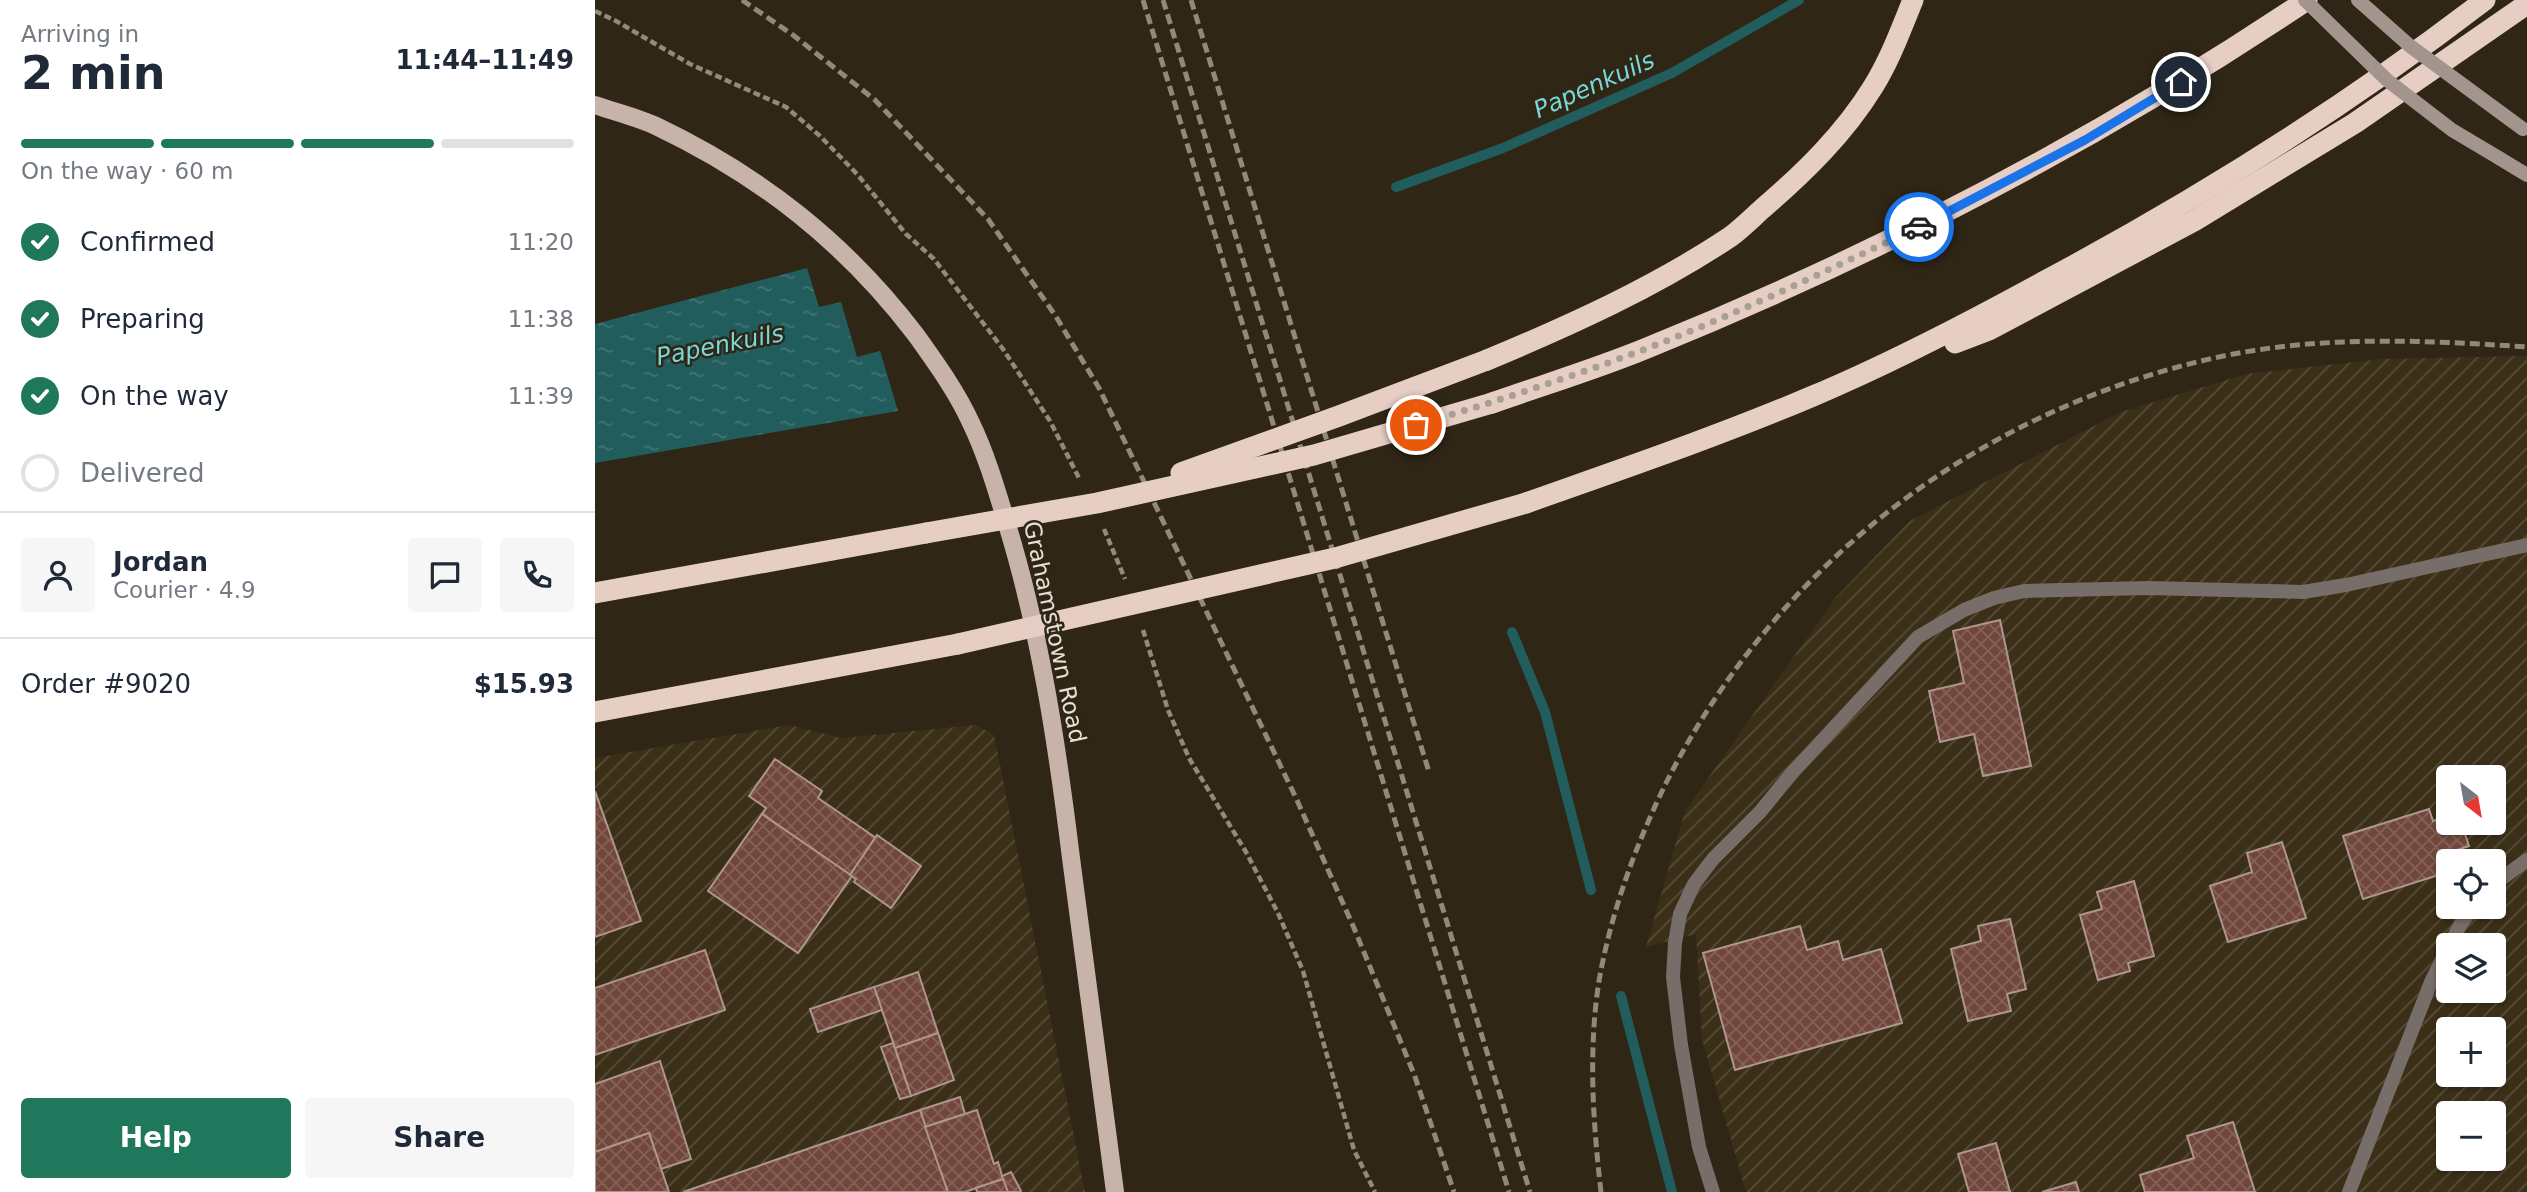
<!DOCTYPE html>
<meta charset="utf-8">
<style>
:root{--surface:#fff;--page:#f6f6f7;--text:#1f2937;--muted:#747a83;--line:#e0e1e3;--accent:#1f785b}
body{margin:0;font-family:"DejaVu Sans",sans-serif;background:var(--page);color:var(--text);height:100vh;display:flex;flex-direction:column;font-size:26px;white-space:nowrap}
*{box-sizing:border-box;margin:0}
p{font-size:23px;color:var(--muted)}
.icon{flex:none;width:38px;height:38px;fill:none;stroke:currentColor;stroke-width:2;stroke-linecap:round;stroke-linejoin:round}
.map{position:relative;flex:1;overflow:hidden}
.details{display:flex;flex-direction:column;background:var(--surface);width:595px}
.details>*{flex:none}
.needle{width:46px;rotate:149deg}
.tools{position:absolute;left:1841px;top:765px;display:grid;gap:14px}
.tools a{display:grid;place-items:center;width:70px;height:70px;border-radius:7px;background:var(--surface);box-shadow:0 2px 5px #0004;font-size:35px}
.pin{position:absolute;display:grid;place-items:center;width:60px;height:60px;color:#fff;margin:-30px;border:4px solid #fff;border-radius:50%;box-shadow:0 2px 7px #0007}
.courier{position:absolute;display:grid;place-items:center;width:70px;height:70px;margin:-35px;border:5px solid #1a73e8;border-radius:50%;background:#fff;color:#222;box-shadow:0 2px 9px #0007}
.summary em{font-style:normal;font-weight:700}
.summary div{display:flex;flex-direction:column-reverse}
.summary{display:flex;align-items:center;justify-content:space-between;height:119px;padding:0 21px}
h1{font-size:46px;font-weight:700;line-height:52px}
.bar{display:grid;grid-template-columns:repeat(4,1fr);gap:10px 7px;align-content:center;height:84px;padding:0 21px}
.bar i{height:9px;border-radius:5px;background:var(--line)}
.bar .on{background:var(--accent)}
.bar p{grid-column:span 4}
.line{display:flex;align-items:center;gap:18px;padding:0 21px;border-top:2px solid var(--line)}
.line div{flex:1}
.round{display:grid;place-items:center;flex:none;width:74px;height:74px;border-radius:7px;background:var(--page)}
ol{padding:0 21px;list-style:none}
li{display:flex;align-items:center;gap:21px;height:77px}
li p{margin-inline-start:auto}
li .icon{padding:7px;border-radius:50%;background:var(--accent);color:#fff;stroke-width:4}
li:last-child{color:var(--muted)}
li i{width:38px;height:38px;border:4px solid var(--line);border-radius:50%}
.cta{display:flex;gap:14px;margin-top:auto;padding:14px 21px}
.cta a{flex:1;height:80px;border-radius:7px;background:var(--accent);color:#fff;font-size:28px;font-weight:700;line-height:80px;text-align:center}
.cta a+a{background:var(--page);color:var(--text)}
main{display:flex;flex:1;min-height:0}
.map>svg:first-child{display:block}
.industrial{fill:url(#industrial-furrows);fill-rule:evenodd}
.water{fill:url(#water-ripples)}
.lines{fill:none;stroke-linecap:round;stroke-linejoin:round}
.stream{stroke:#225d5e;stroke-width:10}
.building{fill:url(#building-cross-hatch);stroke:#ae968f;stroke-width:2}
.path{stroke:#918a7d;stroke-width:4.5;stroke-dasharray:7 3.5;stroke-linecap:butt}
.lane{stroke:#776d69;stroke-width:14}
.secondary{stroke:#a4948e;stroke-width:14}
.primary{stroke:#c7b3aa;stroke-width:18}
.highway{stroke:#e7cec4;stroke-width:21}
.rail{stroke:#90897c;stroke-width:5;stroke-dasharray:10 5;stroke-linecap:butt}
.secondary-bridge{stroke:#a4948e;stroke-width:14}
.highway-bridge{stroke:#e7cec4;stroke-width:21}
.done{stroke:#a7a093;stroke-width:7;stroke-dasharray:0 12.6}
.route{stroke:#1a73e8;stroke-width:9}
.labels{text-anchor:middle;dominant-baseline:central;stroke-width:5;stroke-linejoin:round;paint-order:stroke}
.street-label{font-size:23px;fill:#e7e2d7;stroke:#2f2616}
.water-label{font-size:24px;font-style:italic;fill:#78d8d9;stroke:#2f2616}
</style>
<main>
<section class="details">
<div class="summary"><div><h1>2 min</h1><p>Arriving in</p></div><em>11:44–11:49</em></div>
<div class="bar"><i class="on"></i><i class="on"></i><i class="on"></i><i></i><p>On the way · 60 m</p></div>
<ol>
<li><svg class="icon" aria-label="check" viewBox="0 0 24 24"><path d="M5 12l5 5 9-10"/></svg>Confirmed<p>11:20</p></li>
<li><svg class="icon" aria-label="check" viewBox="0 0 24 24"><path d="M5 12l5 5 9-10"/></svg>Preparing<p>11:38</p></li>
<li><svg class="icon" aria-label="check" viewBox="0 0 24 24"><path d="M5 12l5 5 9-10"/></svg>On the way<p>11:39</p></li>
<li><i></i>Delivered</li>
</ol>
<div class="line" style="height:126px"><a class="round"><svg class="icon" aria-label="person" viewBox="0 0 24 24"><circle cx="12" cy="8" r="4"/><path d="M4 21q1-7 8-7t8 7"/></svg></a><div><b>Jordan</b><p>Courier · 4.9</p></div><a class="round"><svg class="icon" aria-label="chat" viewBox="0 0 24 24"><path d="M4 5h16v11H9l-5 4z"/></svg></a><a class="round"><svg class="icon" aria-label="phone" viewBox="0 0 24 24"><path d="M5 4h4l2 5-3 2q2 4 5 5l2-3 5 2v4C11 20 4 13 5 4z"/></svg></a></div>
<div class="line" style="height:91px"><div>Order #9020</div><b>$15.93</b></div>
<div class="cta"><a>Help</a><a>Share</a></div>
</section>
<div class="map">
<svg width="1932" height="1192" viewBox="0 0 1932 1192">
<defs>
<pattern id="industrial-furrows" width="10" height="10" patternUnits="userSpaceOnUse" patternTransform="scale(1.75)"><rect width="10" height="10" fill="#3b2f18"/><path d="M-1 1l2-2M0 10L10 0M9 11l2-2" fill="none" stroke="#574d39"/></pattern>
<pattern id="water-ripples" width="26" height="14" patternUnits="userSpaceOnUse" patternTransform="scale(1.75)"><rect width="26" height="14" fill="#225d5e"/><path d="M2 4q2-2 4 0t4 0M15 11q2-2 4 0t4 0" fill="none" stroke="#427474"/></pattern>
<pattern id="building-cross-hatch" width="8" height="8" patternUnits="userSpaceOnUse" patternTransform="scale(1.75)"><rect width="8" height="8" fill="#71473c"/><path d="M0 0l8 8M0 8l8-8" fill="none" stroke="#856157"/></pattern>
</defs>
<rect width="100%" height="100%" fill="#2f2616"/>
<g class="industrial">
<path d="M1932,356V1192H1151L1107,1039L1101,934L1051,947L1090,811L1241,597L1315,521L1526,412L1651,374L1788,359ZM1853,777H1899V822H1853ZM1853,861H1899V906H1853ZM1853,945H1899V990H1853ZM1853,1029H1899V1074H1853ZM1853,1113H1899V1158H1853Z"/>
<polygon points="194,725 247,738 381,725 399,735 490,1192 0,1192 0,758"/>
</g>
<polygon class="water" points="212,268 224,307 246,302 262,357 285,351 303,411 0,463 0,324"/>
<g class="lines">
<g class="stream">
<polyline points="801,187 908,148 1077,73 1204,0"/>
<polyline points="917,632 950,712 996,890"/>
<polyline points="1026,996 1077,1192"/>
</g>
</g>
<g class="building">
<polygon points="1405,620 1436,766 1388,776 1379,734 1345,742 1334,691 1369,683 1358,631"/>
<polygon points="180,759 227,791 223,798 281,838 255,875 167,814 171,808 154,796"/>
<polygon points="0,791 46,921 0,937"/>
<polygon points="1834,809 1838,821 1853,817 1853,822 1866,822 1874,846 1853,853 1855,861 1853,861 1853,872 1768,899 1748,836"/>
<polygon points="167,814 257,876 203,953 113,891"/>
<polygon points="282,835 326,866 296,908 259,882 261,879 255,875"/>
<polygon points="1687,842 1711,918 1633,942 1615,886 1657,872 1652,853"/>
<polygon points="1539,881 1559,956 1533,963 1535,971 1503,980 1485,915 1507,909 1502,892"/>
<polygon points="1415,919 1431,989 1412,994 1416,1011 1373,1021 1356,949 1386,941 1383,926"/>
<polygon points="1205,926 1212,950 1243,941 1248,960 1286,949 1307,1023 1140,1070 1108,953"/>
<polygon points="110,950 130,1010 0,1055 0,988"/>
<polygon points="323,972 343,1033 300,1048 279,987"/>
<polygon points="279,987 287,1010 223,1032 215,1009"/>
<polygon points="343,1033 359,1080 316,1096 300,1048"/>
<polygon points="298,1043 316,1096 305,1099 286,1047"/>
<polygon points="65,1061 96,1159 66,1169 54,1133 0,1152 0,1084"/>
<polygon points="365,1097 370,1114 330,1127 325,1110"/>
<polygon points="325,1110 353,1192 88,1192"/>
<polygon points="382,1110 399,1164 403,1162 408,1179 370,1192 353,1192 330,1127"/>
<polygon points="1638,1122 1660,1192 1550,1192 1545,1175 1599,1158 1592,1136"/>
<polygon points="54,1133 74,1192 0,1192 0,1152"/>
<polygon points="1401,1143 1415,1192 1374,1192 1363,1154"/>
<polygon points="416,1172 426,1191 425,1192 412,1192 407,1176"/>
<polygon points="408,1179 413,1192 382,1192 381,1188"/>
<polygon points="1481,1182 1484,1192 1447,1192"/>
</g>
<g class="lines">
<g class="path">
<polyline points="0,11 21,21 95,64 191,107 225,136 262,174 311,234 339,259 408,349 455,421 485,480"/>
<polyline points="509,529 530,579"/>
<polyline points="548,630 573,710 594,758 651,852 683,913 708,971 759,1150 780,1192"/>
</g>
<g class="lane">
<polyline points="1899,884 1932,860"/>
<polyline points="1855,945 1865,925 1879,906"/>
<polyline points="1118,1192 1104,1147 1086,1045 1078,977 1080,943 1085,914 1099,884 1118,859 1165,812 1197,773 1323,637 1369,610 1399,598 1429,591 1553,588 1708,592 1751,585 1932,545"/>
<polyline points="1754,1192 1836,982 1853,948"/>
</g>
<polyline class="secondary" points="1904,158 1932,175"/>
<path class="primary" d="M0,105C20,112 42,117 61,126C166,176 251,243 321,335C341,363 362,392 376,423C391,454 401,488 411,521C445,631 462,744 476,858C491,969 505,1081 520,1192"/>
<g class="highway">
<polyline points="1360,343 1394,330 1599,221 1760,123 1932,4"/>
<path d="M892,360C976,325 1060,287 1135,237C1146,229 1157,218 1167,209C1209,173 1249,134 1278,87C1295,60 1306,29 1318,0"/>
<path d="M897,403C948,385 1001,369 1052,348C1286,253 1502,141 1712,0"/>
<path d="M931,503C1027,469 1124,436 1218,396C1297,363 1373,323 1448,282C1602,200 1752,106 1890,0"/>
<polyline points="0,593 331,533"/>
<polyline points="0,712 363,644"/>
</g>
<g class="rail">
<polyline points="147,0 198,35 280,100 393,219 460,315 504,388 701,798 759,928 819,1074 859,1192"/>
<polyline points="548,0 914,1192"/>
<polyline points="568,0 935,1192"/>
<polyline points="596,0 834,772"/>
<path d="M1006,1192C998,1122 993,1051 1004,981C1016,912 1041,844 1072,781C1182,564 1382,411 1619,358C1722,335 1828,340 1932,347"/>
</g>
<g class="secondary-bridge">
<polyline points="1710,0 1792,80 1857,130 1904,158"/>
<polyline points="1763,0 1815,46 1928,129"/>
</g>
<g class="highway-bridge">
<polyline points="586,473 744,416 892,360"/>
<polyline points="331,533 502,503 719,455 897,403"/>
<polyline points="363,644 740,558 931,503"/>
</g>
</g>
<g class="lines">
<path class="done" d="M821,425C897,403 973,378 1048,350C1142,314 1233,270 1324,227"/>
<polyline class="route" points="1324,227 1490,140 1586,82"/>
</g>
<g class="labels">
<g class="street-label">
<text transform="translate(460 632) rotate(78)">Grahamstown Road</text>
</g>
<g class="water-label">
<text transform="translate(999 85) rotate(-24)">Papenkuils</text>
<text transform="translate(125 345) rotate(-11)">Papenkuils</text>
</g>
</g>
</svg>
<div class="tools">
<a><svg class="needle" viewBox="-14 -14 28 28"><path d="M0-13l5 13h-10z" fill="#e53935"/><path d="M0 13l5-13h-10z" fill="#747a83"/></svg></a>
<a><svg class="icon" aria-label="locate" viewBox="0 0 24 24"><circle cx="12" cy="12" r="6"/><path d="M12 2v4M12 18v4M2 12h4M18 12h4"/></svg></a>
<a><svg class="icon" aria-label="layers" viewBox="0 0 24 24"><path d="M12 4l9 5-9 5-9-5zM3 14l9 5 9-5"/></svg></a>
<a>+</a>
<a>−</a>
</div>
<div class="pin" style="left:821px;top:425px;background:#ea580c"><svg class="icon" aria-label="bag" viewBox="0 0 24 24"><path d="M5 8h14l-1 12H6zM9 8a3 3 0 0 1 6 0"/></svg></div>
<div class="pin" style="left:1586px;top:82px;background:#1f2937"><svg class="icon" aria-label="home" viewBox="0 0 24 24"><path d="M3 11l9-7 9 7M6 9v11h12V9"/></svg></div>
<div class="courier" style="left:1324px;top:227px"><svg class="icon" aria-label="car" viewBox="0 0 24 24"><path d="M5 17H2v-5l4-1 3-4h7l3 4 3 1v5h-3M9 17h6M6 11h13"/><circle cx="7" cy="17" r="2"/><circle cx="17" cy="17" r="2"/></svg></div>
</div>
</main>
